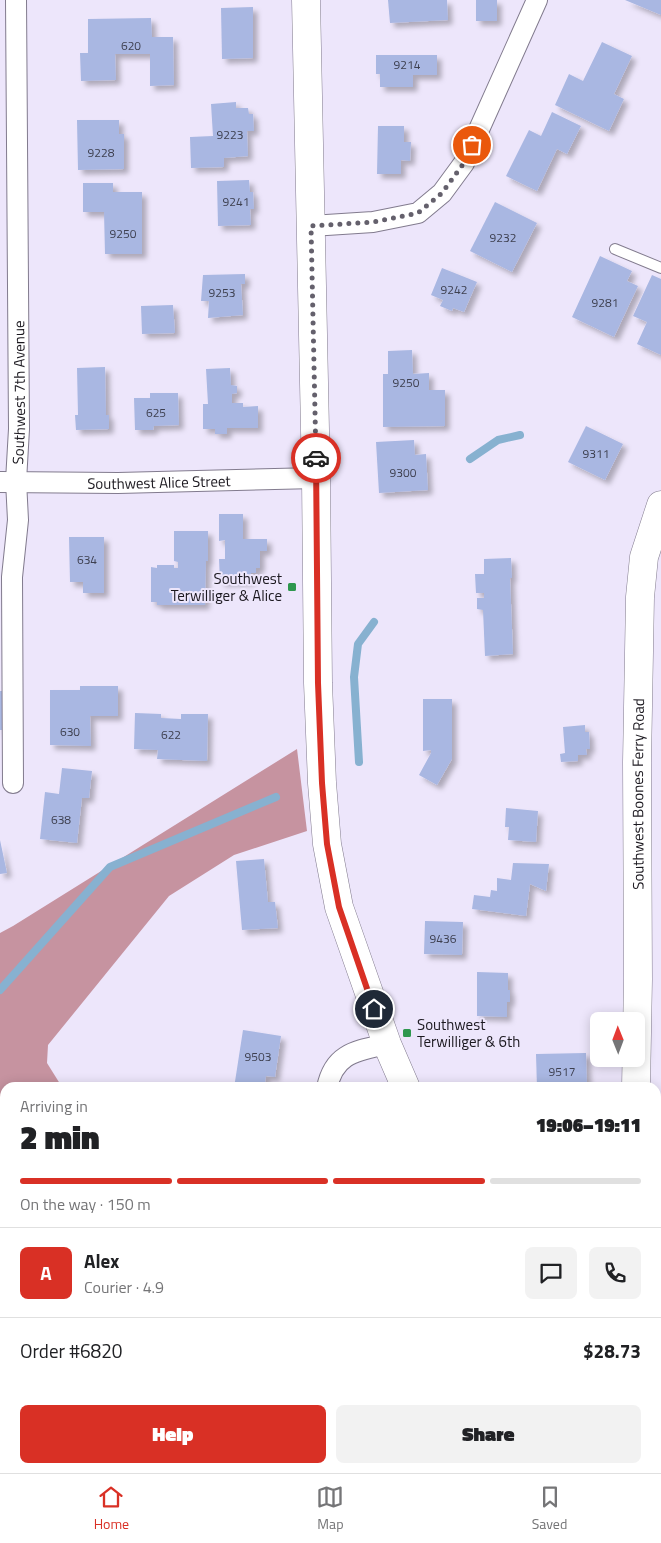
<!DOCTYPE html>
<meta charset="utf-8">
<style>
:root{--surface:#fff;--page:#f2f2f2;--text:#202124;--muted:#757577;--line:#e0e0e0;--accent:#d93025}
body{margin:0;font-family:"Titillium Web",sans-serif;background:var(--page);color:var(--text);height:100vh;display:flex;flex-direction:column;font-size:19px;white-space:nowrap}
*{box-sizing:border-box;margin:0}
p{font-size:16px;color:var(--muted)}
.icon{flex:none;width:28px;height:28px;fill:none;stroke:currentColor;stroke-width:2;stroke-linecap:round;stroke-linejoin:round}
.map{position:relative;flex:1;overflow:hidden}
.panel{position:absolute;left:0px;top:1082px;width:661px;height:391px;display:flex;flex-direction:column;background:var(--surface);border-radius:15px 15px 0 0;box-shadow:0 2px 12px #0003}
.panel>*{flex:none}
.needle{width:32px;rotate:359deg}
.controls{position:absolute;left:590px;top:1012px;display:grid;gap:10px}
.controls a{display:grid;place-items:center;width:55px;height:55px;border-radius:8px;background:var(--surface);box-shadow:0 2px 12px #0003;font-size:25px}
.pin{position:absolute;display:grid;place-items:center;width:42px;height:42px;color:#fff;margin:-21px;border:2px solid #fff;border-radius:50%;box-shadow:0 1px 5px #0007}
.courier{position:absolute;display:grid;place-items:center;width:50px;height:50px;margin:-25px;border:4px solid #d93025;border-radius:50%;background:#fff;color:#222;box-shadow:0 1px 6px #0007}
.overview em{font-style:normal;font-weight:800}
.overview div{display:flex;flex-direction:column-reverse}
.overview{display:flex;align-items:center;justify-content:space-between;height:85px;padding:0 20px}
h1{font-size:32px;font-weight:800;line-height:38px}
.bar{display:grid;grid-template-columns:repeat(4,1fr);gap:8px 5px;align-content:center;height:60px;padding:0 20px}
.bar i{height:6px;border-radius:4px;background:var(--line)}
.bar .on{background:var(--accent)}
.bar p{grid-column:span 4}
.line{display:flex;align-items:center;gap:12px;padding:0 20px;border-top:1px solid var(--line)}
.line div{flex:1}
.round{display:grid;place-items:center;flex:none;width:52px;height:52px;border-radius:8px;background:var(--page)}
.button{display:flex;gap:10px;margin-top:auto;padding:10px 20px}
.button a{flex:1;height:58px;border-radius:8px;background:var(--accent);color:#fff;font-size:20px;font-weight:800;line-height:58px;text-align:center}
.button a+a{background:var(--page);color:var(--text)}
.dock{display:flex;justify-content:space-around;align-items:center;height:70px;border-top:1px solid var(--line);background:var(--surface);font-size:14px;color:var(--muted)}
.dock a{display:grid;justify-items:center;gap:2px}
.dock .on{color:var(--accent)}
.map>svg:first-child{display:block}
.forest{fill:#c693a0}
.lines{fill:none;stroke-linecap:round;stroke-linejoin:round}
.stream{stroke:#87b1d0;stroke-width:8}
.building{fill:#a9b7e2;filter:url(#shadow)}
.lane-casing{stroke:#827b8e;stroke-width:12}
.street-casing{stroke:#827b8e;stroke-width:22}
.secondary-casing{stroke:#827b8e;stroke-width:29}
.lane{stroke:#fff;stroke-width:10}
.street{stroke:#fff;stroke-width:20}
.secondary{stroke:#fff;stroke-width:28}
.done{stroke:#64606c;stroke-width:5;stroke-dasharray:0 9}
.route{stroke:#d93025;stroke-width:6}
.poi-dot{fill:#2e974e;stroke:#ede6fb;stroke-width:2}
.labels{text-anchor:middle;dominant-baseline:central;stroke-width:4;stroke-linejoin:round;paint-order:stroke}
.number-label{font-size:12px;fill:#3e4050}
.street-label{font-size:15px;fill:#1b181f;stroke:#ede6fb}
.poi-label{font-size:15px;fill:#1b181f;stroke:#ede6fb;text-anchor:end}
</style>
<div class="map">
<svg width="661" height="1473" viewBox="0 0 661 1473">
<defs>
<filter id="shadow"><feDropShadow dx="4.5" dy="4.5" stdDeviation="2.5" flood-color="#0004"/></filter>
</defs>
<rect width="100%" height="100%" fill="#ede6fb"/>
<polygon class="forest" points="297,749 307,831 234,855 169,896 48,1045 47,1063 62,1087 5,1088 5,1193 0,1192 0,933 13,926"/>
<g class="lines">
<g class="stream">
<polyline points="470,459 498,440 520,435"/>
<polyline points="359,762 354,677 358,644 374,622"/>
<polyline points="0,990 110,867 276,797"/>
</g>
</g>
<g class="building">
<polygon points="388,0 447,0 448,20 390,23"/>
<rect x="476" y="0" width="21" height="21"/>
<polygon points="625,0 661,0 661,15"/>
<polygon points="253,7 253,58 222,59 221,8"/>
<polygon points="151,18 152,37 173,37 174,85 150,86 150,54 115,54 116,80 81,81 80,53 88,53 88,19"/>
<polygon points="602,42 632,56 614,94 624,99 609,131 555,105 569,74 583,81"/>
<polygon points="376,55 437,55 437,75 413,75 413,87 380,87 380,74 376,74"/>
<polygon points="236,102 236,108 248,108 249,114 253,114 254,131 247,131 248,156 224,158 224,167 191,168 190,137 213,136 211,104"/>
<polygon points="552,112 581,126 567,154 557,149 537,191 506,176 529,130 541,136"/>
<polygon points="77,120 119,120 119,134 124,134 124,169 78,170"/>
<polygon points="378,126 404,126 404,142 411,142 410,161 401,160 401,174 377,174"/>
<polygon points="249,180 250,192 253,192 254,209 250,209 251,225 218,226 217,181"/>
<polygon points="83,183 113,183 113,192 142,192 142,254 105,254 104,212 83,212"/>
<polygon points="495,202 537,223 512,272 470,251"/>
<polygon points="600,256 632,271 627,281 638,286 614,337 572,317"/>
<polygon points="442,268 477,282 464,312 453,308 452,311 440,306 443,300 431,295"/>
<polygon points="245,274 245,284 241,284 243,315 208,318 209,301 201,301 203,275"/>
<polygon points="652,275 661,279 661,355 637,344 647,322 633,316"/>
<polygon points="173,305 175,333 142,334 141,306"/>
<polygon points="412,350 413,374 429,373 429,390 445,390 445,426 383,427 383,374 388,374 388,351"/>
<polygon points="105,367 106,415 109,415 109,429 76,430 75,415 78,415 77,368"/>
<polygon points="230,368 231,385 237,386 237,393 232,394 232,403 243,403 243,407 258,406 258,428 227,428 227,434 215,434 215,429 203,429 203,404 208,404 206,369"/>
<polygon points="150,393 178,393 179,425 154,426 153,430 135,430 134,398 150,398"/>
<polygon points="586,426 623,444 605,480 568,462"/>
<polygon points="414,440 415,455 426,454 428,490 379,493 376,442"/>
<polygon points="219,514 243,514 243,539 267,539 267,551 260,551 260,568 256,568 256,573 251,573 251,581 220,582 219,559 225,559 225,540 219,541"/>
<polygon points="174,531 208,531 208,561 206,561 205,605 157,605 157,602 151,602 151,567 157,568 157,565 174,565 174,568 178,568 178,562 174,561"/>
<polygon points="69,537 104,537 104,593 83,593 83,582 70,582"/>
<polygon points="511,558 512,578 510,578 513,654 485,656 483,610 477,609 477,598 484,598 484,593 476,593 475,574 484,574 484,559"/>
<polygon points="80,686 118,686 118,716 90,716 91,746 50,745 50,690 80,690"/>
<polygon points="0,691 4,691 3,730 0,730"/>
<polygon points="423,699 452,699 452,759 437,785 419,775 431,753 431,750 423,751"/>
<polygon points="135,713 161,714 161,718 181,719 181,714 208,714 207,761 157,759 158,750 134,749"/>
<polygon points="585,725 585,732 589,732 590,749 586,749 587,755 578,755 578,761 561,762 560,754 565,753 563,727"/>
<polygon points="62,768 92,771 89,798 82,798 77,843 40,839 45,792 59,794"/>
<polygon points="506,808 538,811 536,842 508,840 509,827 505,827"/>
<polygon points="0,840 7,873 0,874"/>
<polygon points="264,859 268,902 275,902 278,928 242,930 236,861"/>
<polygon points="513,863 549,864 546,891 530,884 526,916 472,909 474,895 490,897 491,890 497,891 497,878 511,880"/>
<polygon points="425,921 463,922 462,955 424,954"/>
<polygon points="477,972 508,973 508,990 510,990 510,1002 507,1002 507,1017 477,1016"/>
<polygon points="243,1030 281,1036 275,1077 266,1076 264,1088 234,1088"/>
<polygon points="586,1053 587,1087 537,1088 536,1054"/>
<polygon points="0,1207 5,1208 5,1224 1,1241"/>
<polygon points="5,1383 5,1401 0,1399"/>
<polygon points="277,1469 314,1469 313,1473 276,1473"/>
<rect x="335" y="1469" width="70" height="4"/>
<rect x="437" y="1469" width="44" height="4"/>
</g>
<g class="lines">
<g class="lane-casing">
<polyline id="lane" points="615,249 661,268"/>
</g>
<g class="street-casing">
<g id="street">
<polyline points="311,226 373,222 418,213 442,193 464,163 537,0"/>
<path id="s1" d="M0,482L118,483L316,478"/>
<path id="s2" d="M13,783L12,577L18,520L16,481L19,429L16,0"/>
<path d="M327,1088C334,1053 356,1051 387,1044"/>
<polyline points="0,1314 5,1315"/>
<polyline points="116,1469 147,1473"/>
<polyline points="34,1473 43,1469"/>
<polyline points="152,1473 166,1469"/>
</g>
</g>
<g class="secondary-casing">
<g id="secondary">
<polyline points="306,0 316,478 318,683 322,783 327,844 339,907 387,1044 406,1088"/>
<path id="s3" d="M636,1088L638,979L637,762L640,597L644,557L661,505"/>
<polyline points="577,1469 579,1473"/>
<polyline points="625,1473 626,1469"/>
</g>
</g>
<use href="#lane" class="lane"/>
<use href="#street" class="street"/>
<use href="#secondary" class="secondary"/>
</g>
<g class="lines">
<polyline class="done" points="316,458 311,226 373,222 418,213 442,193 464,163 472,145"/>
<polyline class="route" points="316,458 318,683 322,783 327,844 339,907 374,1009"/>
</g>
<g class="poi-dot">
<rect x="287" y="582" width="10" height="10" rx="2.5"/>
<rect x="402" y="1028" width="10" height="10" rx="2.5"/>
</g>
<g class="labels">
<g class="number-label">
<text x="131" y="45">620</text>
<text x="407" y="64">9214</text>
<text x="230" y="134">9223</text>
<text x="101" y="152">9228</text>
<text x="236" y="201">9241</text>
<text x="123" y="233">9250</text>
<text x="503" y="237">9232</text>
<text x="454" y="289">9242</text>
<text x="222" y="292">9253</text>
<text x="605" y="302">9281</text>
<text x="406" y="382">9250</text>
<text x="156" y="412">625</text>
<text x="596" y="453">9311</text>
<text x="403" y="472">9300</text>
<text x="87" y="559">634</text>
<text x="70" y="731">630</text>
<text x="171" y="734">622</text>
<text x="61" y="819">638</text>
<text x="443" y="938">9436</text>
<text x="258" y="1056">9503</text>
<text x="562" y="1071">9517</text>
</g>
<g class="street-label">
<text stroke="none"><textPath href="#s2" startOffset="391">Southwest 7th Avenue</textPath></text>
<text stroke="none"><textPath href="#s1" startOffset="159">Southwest Alice Street</textPath></text>
<text stroke="none"><textPath href="#s3" startOffset="294">Southwest Boones Ferry Road</textPath></text>
</g>
<g class="poi-label">
<text x="282" y="578">Southwest<tspan x="282" dy="17">Terwilliger &amp; Alice</tspan></text>
<text x="417" y="1024" text-anchor="start">Southwest<tspan x="417" dy="17">Terwilliger &amp; 6th</tspan></text>
</g>
</g>
</svg>
<div class="controls">
<a><svg class="needle" viewBox="-14 -14 28 28"><path d="M0-13l5 13h-10z" fill="#e53935"/><path d="M0 13l5-13h-10z" fill="#757577"/></svg></a>
</div>
<div class="pin" style="left:472px;top:145px;background:#ea580c"><svg class="icon" aria-label="bag" viewBox="0 0 24 24"><path d="M5 8h14l-1 12H6zM9 8a3 3 0 0 1 6 0"/></svg></div>
<div class="pin" style="left:374px;top:1009px;background:#1f2937"><svg class="icon" aria-label="home" viewBox="0 0 24 24"><path d="M3 11l9-7 9 7M6 9v11h12V9"/></svg></div>
<div class="courier" style="left:316px;top:458px"><svg class="icon" aria-label="car" viewBox="0 0 24 24"><path d="M5 17H2v-5l4-1 3-4h7l3 4 3 1v5h-3M9 17h6M6 11h13"/><circle cx="7" cy="17" r="2"/><circle cx="17" cy="17" r="2"/></svg></div>
<section class="panel">
<div class="overview"><div><h1>2 min</h1><p>Arriving in</p></div><em>19:06–19:11</em></div>
<div class="bar"><i class="on"></i><i class="on"></i><i class="on"></i><i></i><p>On the way · 150 m</p></div>
<div class="line" style="height:90px"><b class="round" style="background:var(--accent);color:#fff">A</b><div><b>Alex</b><p>Courier · 4.9</p></div><a class="round"><svg class="icon" aria-label="chat" viewBox="0 0 24 24"><path d="M4 5h16v11H9l-5 4z"/></svg></a><a class="round"><svg class="icon" aria-label="phone" viewBox="0 0 24 24"><path d="M5 4h4l2 5-3 2q2 4 5 5l2-3 5 2v4C11 20 4 13 5 4z"/></svg></a></div>
<div class="line" style="height:65px"><div>Order #6820</div><b>$28.73</b></div>
<div class="button"><a>Help</a><a>Share</a></div>
</section>
</div>
<nav class="dock">
<a class="on"><svg class="icon" aria-label="home" viewBox="0 0 24 24"><path d="M3 11l9-7 9 7M6 9v11h12V9"/></svg>Home</a>
<a><svg class="icon" aria-label="map" viewBox="0 0 24 24"><path d="M3 6l6-2 6 2 6-2v14l-6 2-6-2-6 2zM9 4v14M15 6v14"/></svg>Map</a>
<a><svg class="icon" aria-label="saved" viewBox="0 0 24 24"><path d="M7 4h10v16l-5-4-5 4z"/></svg>Saved</a>
</nav>
